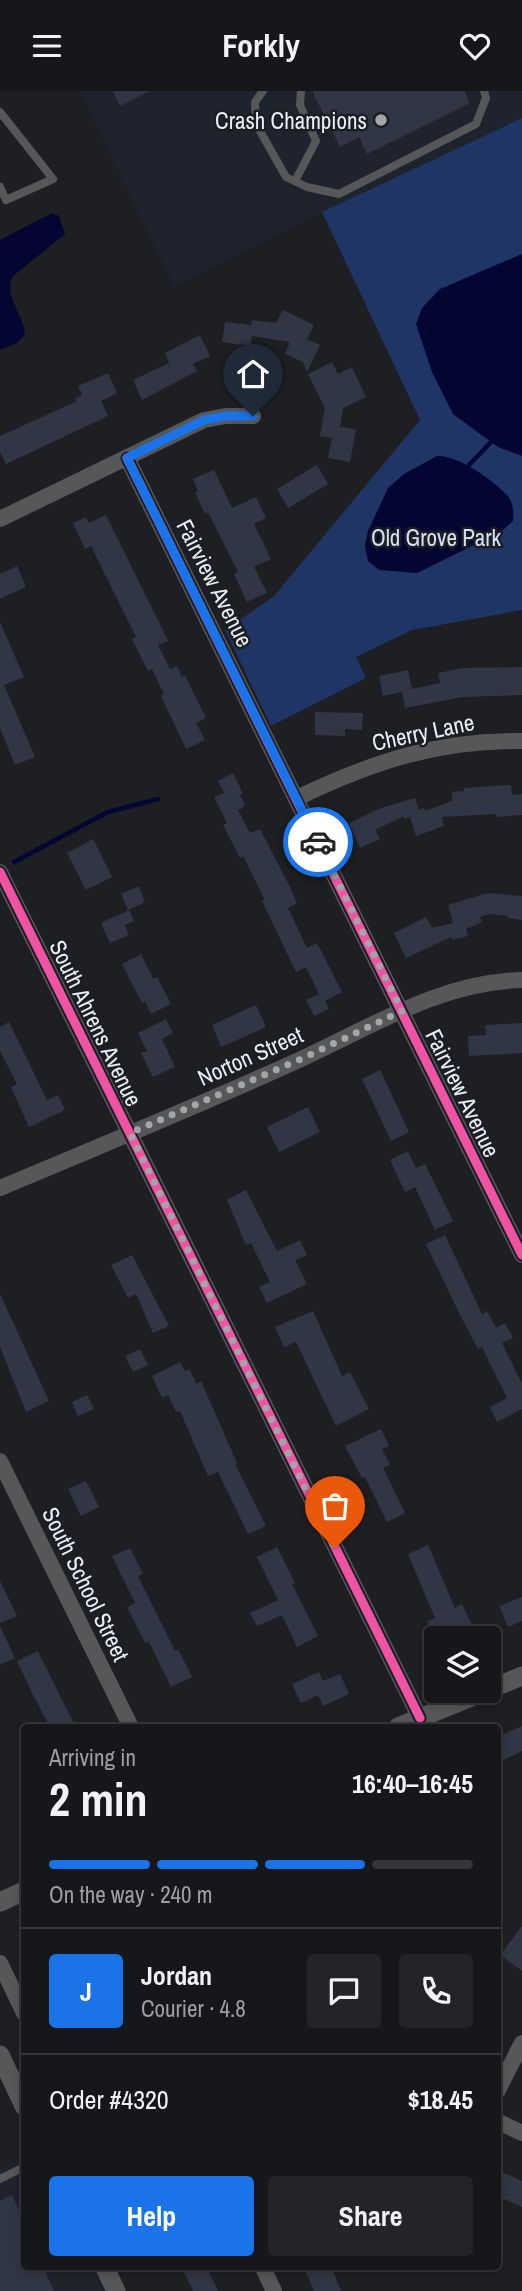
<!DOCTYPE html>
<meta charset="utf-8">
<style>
:root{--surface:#16171a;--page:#232427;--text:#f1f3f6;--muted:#9e9fa2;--line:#353639;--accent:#1a73e8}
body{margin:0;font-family:"Archivo Narrow",sans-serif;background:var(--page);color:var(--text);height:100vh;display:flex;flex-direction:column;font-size:26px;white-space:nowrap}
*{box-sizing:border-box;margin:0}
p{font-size:23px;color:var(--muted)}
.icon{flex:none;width:38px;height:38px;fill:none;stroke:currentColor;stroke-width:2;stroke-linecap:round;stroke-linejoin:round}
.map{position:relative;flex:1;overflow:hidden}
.sheet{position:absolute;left:21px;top:1633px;width:480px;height:546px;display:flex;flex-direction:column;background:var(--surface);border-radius:7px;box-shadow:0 4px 10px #0003,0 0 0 2px var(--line)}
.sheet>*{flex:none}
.controls{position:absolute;left:424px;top:1535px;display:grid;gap:14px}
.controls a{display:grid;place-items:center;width:77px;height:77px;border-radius:7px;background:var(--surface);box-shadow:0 4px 10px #0003,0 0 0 2px var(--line);font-size:35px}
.pin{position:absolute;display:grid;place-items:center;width:60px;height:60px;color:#fff;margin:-72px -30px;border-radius:50% 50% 50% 0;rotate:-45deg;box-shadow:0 0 7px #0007}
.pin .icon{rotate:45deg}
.courier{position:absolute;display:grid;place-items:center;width:70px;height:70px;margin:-35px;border:5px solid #1a73e8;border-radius:50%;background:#fff;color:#222;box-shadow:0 2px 9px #0007}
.head em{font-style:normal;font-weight:700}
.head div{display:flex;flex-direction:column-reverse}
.head{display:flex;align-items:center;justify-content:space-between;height:119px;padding:0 28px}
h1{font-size:46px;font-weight:700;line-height:52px}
.bar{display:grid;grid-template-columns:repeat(4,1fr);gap:10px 7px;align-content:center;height:84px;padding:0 28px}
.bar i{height:9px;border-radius:5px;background:var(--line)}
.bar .selected{background:var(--accent)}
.bar p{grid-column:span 4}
.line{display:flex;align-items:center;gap:18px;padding:0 28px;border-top:2px solid var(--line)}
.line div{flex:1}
.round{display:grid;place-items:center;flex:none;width:74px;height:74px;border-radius:7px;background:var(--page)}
.action{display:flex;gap:14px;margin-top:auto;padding:14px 28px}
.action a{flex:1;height:80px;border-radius:7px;background:var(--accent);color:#fff;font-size:28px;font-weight:700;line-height:80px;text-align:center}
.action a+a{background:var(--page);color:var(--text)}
header{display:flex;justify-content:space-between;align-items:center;height:91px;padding:0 28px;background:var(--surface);font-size:32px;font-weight:700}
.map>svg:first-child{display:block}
.built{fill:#1f232d}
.green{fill:#1e3566}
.water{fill:#030532}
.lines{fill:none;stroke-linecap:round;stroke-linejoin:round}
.stream{stroke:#030532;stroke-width:4.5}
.building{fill:#303643}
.service{stroke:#565758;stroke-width:8}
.minor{stroke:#565758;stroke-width:16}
.tertiary{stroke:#565758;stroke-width:19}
.cycleway-casing{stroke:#1b1e24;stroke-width:13}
.cycleway{stroke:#f153a3;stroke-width:9}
.done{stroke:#a3a6a9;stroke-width:7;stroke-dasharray:0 12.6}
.route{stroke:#1a73e8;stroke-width:9}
.poi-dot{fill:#a3a6a9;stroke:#1b1e24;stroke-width:2.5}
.labels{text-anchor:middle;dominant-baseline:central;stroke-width:5;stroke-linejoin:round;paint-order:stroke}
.poi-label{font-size:23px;fill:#ebeef2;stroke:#1b1e24;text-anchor:end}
.park-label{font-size:23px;fill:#d7e1f6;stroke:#1b1e24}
.street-label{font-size:23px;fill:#ebeef2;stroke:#1b1e24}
</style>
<header><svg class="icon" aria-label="menu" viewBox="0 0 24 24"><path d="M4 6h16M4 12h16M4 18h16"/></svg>Forkly<svg class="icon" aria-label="heart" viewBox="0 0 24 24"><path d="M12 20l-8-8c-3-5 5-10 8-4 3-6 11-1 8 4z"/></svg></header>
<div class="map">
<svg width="522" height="2200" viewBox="0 0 522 2200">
<rect width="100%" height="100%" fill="#1d1f22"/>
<g class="built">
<polygon points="80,0 522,0 522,27 333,116 174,195"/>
<polygon points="24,2066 24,2175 91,2175 103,2200 0,2200 0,2078"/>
</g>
<polygon class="green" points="522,27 522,519 412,539 356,566 366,587 271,635 225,539 274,505 420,329 322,121"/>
<g class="water">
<path d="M52,122L59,125L65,143L13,185C3,206 23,222 25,243L17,252L0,259V149Z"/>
<polygon points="522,163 522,365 498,356 453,323 432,281 416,233 422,217 440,198"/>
<path d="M437,365C457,364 492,388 506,403C513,410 514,420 513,430L502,440L417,482L379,479L368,470L365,455L368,440L388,397L404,383Z"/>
</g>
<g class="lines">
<g class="stream">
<polyline points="468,375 491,351"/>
<polyline points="14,771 108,721 158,708"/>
</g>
</g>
<g class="building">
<polygon points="113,0 150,0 120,15"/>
<polygon points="312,0 464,0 470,12 367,63 359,46 340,56"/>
<polygon points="283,219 314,234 307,248 320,254 307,281 303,271 285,263 290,251 252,245 250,255 222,251 225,231 251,234 252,229 276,232"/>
<polygon points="200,244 210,265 193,273 197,280 142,309 133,289 169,272 165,262"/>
<polygon points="332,271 338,283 352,276 366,306 343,317 340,336 356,338 350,371 328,367 332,347 320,345 325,317 308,283"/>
<polygon points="108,282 117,302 101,310 108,325 6,373 0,361 0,345 77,310 75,307 82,304 78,295"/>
<polygon points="317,374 328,393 288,417 277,398"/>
<polygon points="214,379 232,417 256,406 266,427 254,433 271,468 254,476 267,502 247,511 234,483 238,481 208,421 205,423 195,401 198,400 193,388"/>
<polygon points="106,424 168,550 158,554 170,578 177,575 182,586 185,584 206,627 196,632 205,649 186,658 161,605 164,603 152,578 148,580 132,548 136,546 91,455 85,458 73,432 86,426 89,432"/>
<polygon points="17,475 26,496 0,508 0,483"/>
<polygon points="0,531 24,586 4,594 35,666 15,674 0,637"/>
<polygon points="522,576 522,604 463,606 405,617 402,601 383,605 379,585 408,579 412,598 440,592 438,582 463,577"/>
<polygon points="315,621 363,622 362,639 345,638 345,645 315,644"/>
<polygon points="233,682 243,703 240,704 245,715 238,719 250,742 260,738 290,796 297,812 288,817 307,857 317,852 342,901 325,910 329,918 314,925 306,909 319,903 306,876 296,881 262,810 265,809 243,765 240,767 223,734 227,732 214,706 224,702 218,690"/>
<polygon points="511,694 512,704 522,703 522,724 497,726 496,723 442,726 444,735 416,745 410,726 404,728 404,725 375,739 380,748 360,757 349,732 381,717 415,707 419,719 424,717 425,720 452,710 452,701 464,700 464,697"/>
<polygon points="93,748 112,786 86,799 67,762"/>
<polygon points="139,795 145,811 128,819 121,803"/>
<polygon points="488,802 522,805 522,829 508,827 508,825 490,823 480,826 482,831 466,838 468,845 452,849 451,846 406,867 394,842 426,826 432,837 453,832 448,814"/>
<polygon points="129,819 134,830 125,834 129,844 110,852 101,832"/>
<polygon points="141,863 153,888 157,886 171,913 151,923 145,910 142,912 122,873"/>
<polygon points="256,914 266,936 221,956 212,934"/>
<polygon points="166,928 173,942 162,948 175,976 153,986 141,962 147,960 138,942"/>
<polygon points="9,931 47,1009 58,1004 65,1019 29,1036 11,996 17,993 0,960 0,936"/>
<polygon points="522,932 522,962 469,965 468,945 486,944 485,934"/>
<polygon points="380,979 409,1041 391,1050 362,988"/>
<polygon points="308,1016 320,1041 279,1061 267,1036"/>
<polygon points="408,1060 416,1077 425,1073 453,1130 435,1139 415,1096 405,1101 390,1069"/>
<polygon points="246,1099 277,1160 300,1149 307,1164 295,1169 307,1193 267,1212 259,1196 270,1191 251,1152 246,1154 227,1109"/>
<polygon points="445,1144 482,1223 487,1220 496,1237 505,1232 513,1247 502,1252 522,1293 522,1318 497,1331 490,1316 507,1307 482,1256 478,1258 460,1224 426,1153"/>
<polygon points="132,1164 169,1235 153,1242 136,1203 128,1207 111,1174"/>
<polygon points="0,1203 49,1310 26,1321 0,1256"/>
<polygon points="313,1220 342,1285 350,1281 369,1318 336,1335 296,1251 284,1256 275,1236"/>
<polygon points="140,1258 148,1274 133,1281 125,1265"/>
<polygon points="180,1271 185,1280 189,1278 197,1293 201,1290 237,1372 235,1373 266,1435 248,1443 218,1381 208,1385 180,1320 176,1321 168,1304 162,1307 152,1285"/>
<polygon points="87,1304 94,1318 78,1325 72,1311"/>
<polygon points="381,1338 389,1355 382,1358 390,1374 383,1377 405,1422 387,1431 365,1386 362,1387 345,1355"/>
<polygon points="86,1390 99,1416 81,1425 68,1398"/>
<polygon points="428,1454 455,1517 462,1513 472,1534 462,1539 466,1547 436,1547 427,1530 435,1527 408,1463"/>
<polygon points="277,1456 295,1492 292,1493 318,1545 297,1556 282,1524 257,1535 250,1522 278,1509 257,1466"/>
<polygon points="130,1457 143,1483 138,1485 175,1560 178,1558 192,1586 171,1596 149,1551 145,1552 127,1516 135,1512 112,1465"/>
<polygon points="0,1490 17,1525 0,1532"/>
<polygon points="522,1506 522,1530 508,1536 499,1515"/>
<polygon points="0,1535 15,1567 0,1574"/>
<polygon points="38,1560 63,1611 76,1636 50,1636 33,1604 17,1570"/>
<polygon points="319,1581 323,1590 340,1583 349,1603 323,1615 318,1604 301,1612 292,1593"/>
<polygon points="522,1635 522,1660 497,1672 497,1656 504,1652 500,1645"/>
<polygon points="522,1835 522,1880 500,1864"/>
<polygon points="497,2079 522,2090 522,2116 497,2105"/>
<polygon points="12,2104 24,2132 24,2175 43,2175 54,2200 0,2200 0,2110"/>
<polygon points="181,2175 206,2175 218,2200 193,2200"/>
<polygon points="303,2175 331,2175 341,2200 314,2200"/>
</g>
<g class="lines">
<g class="service">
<polyline points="263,0 255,11 256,33 286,86 307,96 339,103 476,33 486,7 484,0"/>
<polyline points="0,21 53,88 6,109 0,96"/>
<polyline points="295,90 316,50 300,14 301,0"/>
<polyline points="0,2088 24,2076"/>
</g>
<g class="minor">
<polyline points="127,367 522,1164"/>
<polyline points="0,428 204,329 226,325 253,325"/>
<path d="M297,707C372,671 437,649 522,650"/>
<polyline points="0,781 420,1627"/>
<path d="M0,1097C100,1055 200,1014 299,969C371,936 440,891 522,889"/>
<polyline points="0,1370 131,1636"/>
<polyline points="0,1872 24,1922"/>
<polyline points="497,2001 522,1952"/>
<polyline points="497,2030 522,2042"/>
<polyline points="262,2175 274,2200"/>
</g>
<g class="tertiary">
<polyline points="488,1599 522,1585"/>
<polyline points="398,1636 486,1600"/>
<polyline points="0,1811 24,1800"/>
<polyline points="0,1964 24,2015"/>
<polyline points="104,2175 116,2200"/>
</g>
<g class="cycleway-casing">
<g id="cycleway">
<polyline points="127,367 522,1164"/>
<polyline points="0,781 420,1627"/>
</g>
</g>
<use href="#cycleway" class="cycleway"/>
</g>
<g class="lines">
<polyline class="done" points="318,751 402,920 299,969 130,1042 335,1457"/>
<polyline class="route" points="253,325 226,325 204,329 127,367 318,751"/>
</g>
<circle class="poi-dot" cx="381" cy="29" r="7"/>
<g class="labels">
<g class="poi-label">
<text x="367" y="29">Crash Champions</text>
</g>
<g class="park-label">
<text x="436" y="446">Old Grove Park</text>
</g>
<g class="street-label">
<text transform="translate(215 492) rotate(63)">Fairview Avenue</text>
<text transform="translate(423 641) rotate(-12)">Cherry Lane</text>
<text transform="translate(96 932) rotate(64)">South Ahrens Avenue</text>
<text transform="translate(250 965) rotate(-24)">Norton Street</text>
<text transform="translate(463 1002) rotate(64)">Fairview Avenue</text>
<text transform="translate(86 1493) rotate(64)">South School Street</text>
</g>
</g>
</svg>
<div class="controls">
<a><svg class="icon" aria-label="layers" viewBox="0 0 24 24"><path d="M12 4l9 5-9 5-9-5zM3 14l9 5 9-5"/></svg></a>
</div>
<div class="pin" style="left:335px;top:1457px;background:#ea580c"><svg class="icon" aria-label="bag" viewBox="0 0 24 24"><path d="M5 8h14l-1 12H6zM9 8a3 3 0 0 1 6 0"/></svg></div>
<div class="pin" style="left:253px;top:325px;background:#1f2937"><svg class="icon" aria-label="home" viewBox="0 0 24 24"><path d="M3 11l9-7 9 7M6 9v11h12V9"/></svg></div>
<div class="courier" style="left:318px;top:751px"><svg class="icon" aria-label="car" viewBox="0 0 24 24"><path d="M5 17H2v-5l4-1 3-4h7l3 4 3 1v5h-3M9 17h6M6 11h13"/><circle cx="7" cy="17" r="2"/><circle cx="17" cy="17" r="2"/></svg></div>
<section class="sheet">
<div class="head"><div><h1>2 min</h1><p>Arriving in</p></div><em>16:40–16:45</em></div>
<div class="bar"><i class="selected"></i><i class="selected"></i><i class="selected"></i><i></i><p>On the way · 240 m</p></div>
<div class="line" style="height:126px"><b class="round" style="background:var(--accent);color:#fff">J</b><div><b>Jordan</b><p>Courier · 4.8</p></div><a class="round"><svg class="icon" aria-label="chat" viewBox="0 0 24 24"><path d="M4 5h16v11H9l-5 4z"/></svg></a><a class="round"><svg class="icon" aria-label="phone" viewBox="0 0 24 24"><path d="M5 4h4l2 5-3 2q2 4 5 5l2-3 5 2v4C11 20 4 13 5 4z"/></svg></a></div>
<div class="line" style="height:91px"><div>Order #4320</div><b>$18.45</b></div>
<div class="action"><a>Help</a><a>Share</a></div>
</section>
</div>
